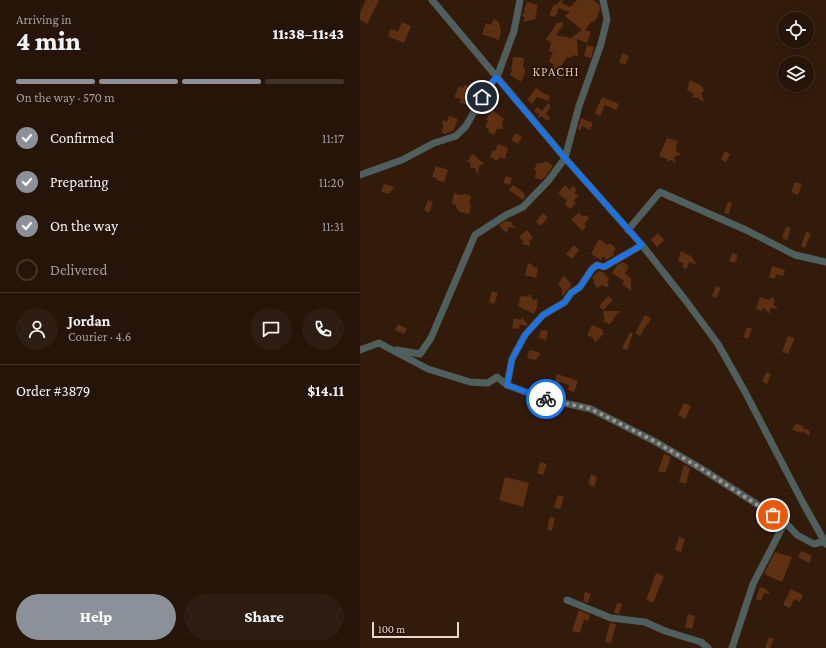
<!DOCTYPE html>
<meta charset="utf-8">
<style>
:root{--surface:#261409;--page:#2e1d12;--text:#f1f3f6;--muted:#a49e9c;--line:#42332a;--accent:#8c9099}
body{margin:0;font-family:"Crimson Pro",serif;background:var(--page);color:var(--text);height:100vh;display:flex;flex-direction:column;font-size:15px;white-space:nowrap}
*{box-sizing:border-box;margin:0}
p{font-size:13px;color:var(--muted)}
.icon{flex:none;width:22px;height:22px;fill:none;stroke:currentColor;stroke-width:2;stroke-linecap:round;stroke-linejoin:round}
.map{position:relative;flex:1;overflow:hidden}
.details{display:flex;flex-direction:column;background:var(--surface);width:360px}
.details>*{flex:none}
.tools{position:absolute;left:418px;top:12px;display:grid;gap:8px}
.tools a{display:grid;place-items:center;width:36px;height:36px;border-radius:50%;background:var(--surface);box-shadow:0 2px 10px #0003,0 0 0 1px var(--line);font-size:20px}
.scale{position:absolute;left:12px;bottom:10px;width:87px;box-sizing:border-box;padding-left:4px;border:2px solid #e6d6cc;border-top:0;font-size:11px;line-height:14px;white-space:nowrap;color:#e6d6cc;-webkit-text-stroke:3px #281204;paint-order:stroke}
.pin{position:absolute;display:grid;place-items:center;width:34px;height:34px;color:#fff;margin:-17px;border:2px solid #fff;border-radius:50%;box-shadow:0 1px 4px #0007}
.courier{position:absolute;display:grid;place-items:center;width:40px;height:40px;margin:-20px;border:3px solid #1a73e8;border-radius:50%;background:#fff;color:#222;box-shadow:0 1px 5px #0007}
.summary em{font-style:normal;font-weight:800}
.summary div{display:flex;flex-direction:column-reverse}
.summary{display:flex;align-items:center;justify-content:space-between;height:68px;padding:0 16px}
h1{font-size:26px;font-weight:800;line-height:30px}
.bar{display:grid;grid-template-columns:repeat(4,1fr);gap:6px 4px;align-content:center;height:48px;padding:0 16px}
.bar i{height:5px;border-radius:3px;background:var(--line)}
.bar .on{background:var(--accent)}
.bar p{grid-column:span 4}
.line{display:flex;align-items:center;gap:10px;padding:0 16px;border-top:1px solid var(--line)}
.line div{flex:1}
.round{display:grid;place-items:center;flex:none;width:42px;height:42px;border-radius:21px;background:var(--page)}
ol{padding:0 16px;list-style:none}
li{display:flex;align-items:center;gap:12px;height:44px}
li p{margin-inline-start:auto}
li .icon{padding:4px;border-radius:50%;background:var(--accent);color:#fff;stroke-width:4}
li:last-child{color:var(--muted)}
li i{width:22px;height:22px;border:2px solid var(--line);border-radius:50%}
.primary-button{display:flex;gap:8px;margin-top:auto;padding:8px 16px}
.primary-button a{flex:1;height:46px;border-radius:24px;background:var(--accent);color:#fff;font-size:16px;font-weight:800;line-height:46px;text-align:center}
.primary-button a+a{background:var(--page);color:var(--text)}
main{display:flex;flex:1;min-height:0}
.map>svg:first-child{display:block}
.building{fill:#5e3012}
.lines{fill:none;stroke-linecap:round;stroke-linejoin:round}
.minor{stroke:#4f5f5e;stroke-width:7}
.done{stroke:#a79589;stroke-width:4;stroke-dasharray:0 7.2}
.route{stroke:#1a73e8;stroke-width:5}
.labels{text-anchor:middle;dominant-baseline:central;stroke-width:4;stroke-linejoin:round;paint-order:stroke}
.quarter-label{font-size:13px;letter-spacing:1px;fill:#ddbdab;stroke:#281204}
</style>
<main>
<section class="details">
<div class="summary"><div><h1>4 min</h1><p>Arriving in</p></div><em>11:38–11:43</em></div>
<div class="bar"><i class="on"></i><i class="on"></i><i class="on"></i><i></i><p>On the way · 570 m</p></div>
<ol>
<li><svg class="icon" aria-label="check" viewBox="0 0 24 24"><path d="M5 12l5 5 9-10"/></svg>Confirmed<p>11:17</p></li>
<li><svg class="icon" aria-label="check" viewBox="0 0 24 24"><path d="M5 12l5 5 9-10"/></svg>Preparing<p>11:20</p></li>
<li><svg class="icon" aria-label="check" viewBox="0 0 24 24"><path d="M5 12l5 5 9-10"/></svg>On the way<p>11:31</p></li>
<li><i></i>Delivered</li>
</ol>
<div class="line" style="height:72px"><a class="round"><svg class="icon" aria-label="person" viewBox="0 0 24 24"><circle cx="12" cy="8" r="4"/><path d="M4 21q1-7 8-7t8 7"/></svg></a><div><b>Jordan</b><p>Courier · 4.6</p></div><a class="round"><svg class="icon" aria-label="chat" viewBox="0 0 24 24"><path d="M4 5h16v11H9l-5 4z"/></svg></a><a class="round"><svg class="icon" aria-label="phone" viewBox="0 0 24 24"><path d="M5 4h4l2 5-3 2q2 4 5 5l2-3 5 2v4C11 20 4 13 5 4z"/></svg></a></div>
<div class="line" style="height:52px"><div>Order #3879</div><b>$14.11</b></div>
<div class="primary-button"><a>Help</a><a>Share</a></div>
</section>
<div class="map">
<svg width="466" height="648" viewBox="0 0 466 648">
<rect width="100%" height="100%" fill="#331b0c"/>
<g class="building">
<polygon points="6,0 19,0 7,24 0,20 0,13"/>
<polygon points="201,0 203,0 201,3 210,7 217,0 233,0 239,4 240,10 235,21 231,22 225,30 231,32 227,43 217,39 218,57 214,55 210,58 207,57 200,68 205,72 200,80 190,73 194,64 189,62 193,52 189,51 191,43 186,39 198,22 200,23 203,21 203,26 198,31 199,31 196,35 211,38 222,30 205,16 210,12 199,8 195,17 189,15 194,4 196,5"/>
<polygon points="167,2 178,5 176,12 177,13 175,16 176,19 163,22 165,18 162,15 165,12 164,10"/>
<polygon points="134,19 138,21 141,30 139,40 122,34 126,23 131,25"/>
<polygon points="42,22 51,26 44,43 28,36 31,29 38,32"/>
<polygon points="227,45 234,47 231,58 224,56"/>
<polygon points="263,53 269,56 265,65 259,62"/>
<polygon points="153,57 164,58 163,68 165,69 165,73 161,82 150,75 152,70 151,67 152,66"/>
<polygon points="330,80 342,86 344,91 341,93 344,102 336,97 333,98 333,93 327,90"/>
<polygon points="104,85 117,89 119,93 114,99 111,101 110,106 99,102 101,99 94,97 99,86 103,88"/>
<polygon points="176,88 181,92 190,96 188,101 177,97 172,104 167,100"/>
<polygon points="242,97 259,104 256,110 245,105 240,116 235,113"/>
<polygon points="188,103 191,106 186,114 190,118 188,121 181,116 179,118 178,117 179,114 174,111 177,107 182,111"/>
<polygon points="132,110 144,119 142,123 143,129 137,129 134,135 128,132 129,130 125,126 128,121 126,119"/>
<polygon points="89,116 98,119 94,129 95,130 85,134 81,132 84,126 82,125 83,120 87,122"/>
<polygon points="221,118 233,123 230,130 222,126 220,131 218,129"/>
<polygon points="156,133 162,137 158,144 151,140"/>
<polygon points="307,138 318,141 316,147 316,152 322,154 314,157 316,163 311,160 308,162 307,159 299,156"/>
<polygon points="138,144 148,148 145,159 140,157 138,161 130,157 133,150 135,151"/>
<polygon points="365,151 370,154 366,162 361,159"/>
<polygon points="113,154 124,164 119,166 118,175 115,168 111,168 110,163 106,161 109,160 110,157"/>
<polygon points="186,161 193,166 185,177 181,180 174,177 177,172 174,170 177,163 179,164 181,162 183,163"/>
<polygon points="76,166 88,170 84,182 76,180 77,178 72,177"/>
<polygon points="146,176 152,178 150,185 143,183"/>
<polygon points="435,182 442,184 438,195 431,192"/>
<polygon points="24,184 34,187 29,194 21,192"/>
<polygon points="153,185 164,193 165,197 163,200 149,190"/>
<polygon points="205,185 210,190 212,186 217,189 214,193 219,196 213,201 216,203 210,209 205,204 207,201 198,193"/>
<polygon points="94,193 101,195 105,194 111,196 109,205 111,205 109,214 100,212 97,209 96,205 92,204"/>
<polygon points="68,200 73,202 69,213 64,210"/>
<polygon points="368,202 372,203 369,214 364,213"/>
<polygon points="183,213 188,217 181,226 176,222"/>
<polygon points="219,213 223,217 225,215 229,218 224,224 226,227 222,231 211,219"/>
<polygon points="146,221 152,222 152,224 156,228 148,227 147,234 139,225"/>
<polygon points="426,227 431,228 427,240 422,238"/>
<polygon points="167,230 173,238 169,241 170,246 163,244 163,241 159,237"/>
<polygon points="446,232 451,233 445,248 441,246"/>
<polygon points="298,233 304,240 297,247 291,240"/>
<polygon points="239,239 248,245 250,243 256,249 253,252 254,255 246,260 243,256 241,260 231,254"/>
<polygon points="214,245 219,250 212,259 206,254"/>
<polygon points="321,251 331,256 337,265 329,262 327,268 323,268 323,263 318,261"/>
<polygon points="372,253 378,255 375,263 369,261"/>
<polygon points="263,262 269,266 265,273 271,278 271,291 262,284 264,281 252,273 257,265"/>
<polygon points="168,263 173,265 173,267 178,268 176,278 165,275"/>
<polygon points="412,266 425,270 423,276 416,274 415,279 409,277"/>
<polygon points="238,271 243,272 249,279 247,282 249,285 248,287 245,287 243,285 237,288 234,283 234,280 232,278"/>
<polygon points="203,276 211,283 211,287 207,290 202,297 202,288 198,285"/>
<polygon points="356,286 361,288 356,298 352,296"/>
<polygon points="132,291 138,293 134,304 129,302"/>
<polygon points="170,294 173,300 178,299 177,307 174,314 158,306 161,295 167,297"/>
<polygon points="248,296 253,300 243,310 239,306"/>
<polygon points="400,297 409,300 413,297 415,301 413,304 418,309 410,308 410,314 403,307 402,311 396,309"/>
<polygon points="243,311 260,311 256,315 250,324 249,324 243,321 245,319"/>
<polygon points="285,315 291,318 288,324 287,324 280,336 275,333"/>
<polygon points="162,317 168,325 166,326 160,324 159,329 152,328 154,318 161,320 160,323"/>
<polygon points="38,324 47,329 44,334 35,330"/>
<polygon points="232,325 243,330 242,332 244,334 235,342 233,338 227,335"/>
<polygon points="387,327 392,329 388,339 383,337"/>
<polygon points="181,330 188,331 186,340 179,338"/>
<polygon points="270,332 273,333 267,350 262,348"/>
<polygon points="428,336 435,338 428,354 422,352"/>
<polygon points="169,350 178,352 181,354 175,360 167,358"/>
<polygon points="406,372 411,374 407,384 402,382"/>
<polygon points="197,374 218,381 214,392 208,390 209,385 200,382 195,395 191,393"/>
<polygon points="324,403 331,406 325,419 318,415"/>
<polygon points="436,423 444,427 443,429 449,430 450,433 449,435 446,434 443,430 443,433 432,430"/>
<polygon points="304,454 311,457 305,473 298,471"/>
<polygon points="180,462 187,464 183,475 177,473"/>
<polygon points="324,465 330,468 326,484 319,482"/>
<polygon points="231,474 237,477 234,487 228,484"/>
<polygon points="145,477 169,483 163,507 139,500"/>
<polygon points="198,495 204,497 200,509 194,507"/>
<polygon points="190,517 195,518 192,531 187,529"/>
<polygon points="319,537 325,539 321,552 315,550"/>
<polygon points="442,551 452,556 449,563 438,557"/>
<polygon points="415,552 432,557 422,582 404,574"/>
<polygon points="296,573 304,576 293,603 286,600"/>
<polygon points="400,587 406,589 410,594 404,593 401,601 396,599"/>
<polygon points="431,589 443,595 440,602 434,599 430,608 423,605"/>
<polygon points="225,592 231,594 228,603 223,601"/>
<polygon points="257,603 262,604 259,614 254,613"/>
<polygon points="219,610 230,615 228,621 224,619 220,633 212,631"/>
<polygon points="328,614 335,616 332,629 325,627"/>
<polygon points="250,623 256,624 251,643 245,642"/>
<polygon points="409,637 414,639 410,648 405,648"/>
</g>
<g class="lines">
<g class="minor">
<polyline points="72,0 205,158 282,245 326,301 358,344 384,390 443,503 466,544"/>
<polyline points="0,175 42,160 74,143 96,136 106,126 128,87 137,77 154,31 160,0"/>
<polyline points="268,230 300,192 386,230 435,255 466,262"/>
<polyline points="0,350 19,343 68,369 110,382 128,383 137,377 147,385 182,398 231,409 294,441 342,469 425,522 437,535 454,544 465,541"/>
<polyline points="37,350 60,354 71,338 115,235 146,215 163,207 189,180 205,158 219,106 241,44 247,19 243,0"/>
<polyline points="147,385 152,359 165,335 183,315 205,302 211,293 220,287 232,269 237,265 244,267 282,245"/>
<polyline points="207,600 251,618 285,622 305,631 341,642 348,648"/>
<polyline points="372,648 393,584 425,522"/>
</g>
</g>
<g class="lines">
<polyline class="done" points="186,399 231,409 294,441 342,469 413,515"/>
<polyline class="route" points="122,97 136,77 205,158 282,245 244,267 238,265 232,269 220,287 211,293 205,302 183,315 165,335 152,359 147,385 186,399"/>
</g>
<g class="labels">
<g class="quarter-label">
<text x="196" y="71">KPACHI</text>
</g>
</g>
</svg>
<div class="tools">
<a><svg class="icon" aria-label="locate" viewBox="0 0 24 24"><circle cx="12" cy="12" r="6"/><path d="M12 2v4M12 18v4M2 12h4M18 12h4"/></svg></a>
<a><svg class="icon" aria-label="layers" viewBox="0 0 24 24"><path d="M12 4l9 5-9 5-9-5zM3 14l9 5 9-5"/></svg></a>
</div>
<div class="scale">100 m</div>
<div class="pin" style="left:413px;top:515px;background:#ea580c"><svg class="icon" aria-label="bag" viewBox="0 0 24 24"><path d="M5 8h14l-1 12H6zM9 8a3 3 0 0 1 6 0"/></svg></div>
<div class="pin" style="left:122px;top:97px;background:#1f2937"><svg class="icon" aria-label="home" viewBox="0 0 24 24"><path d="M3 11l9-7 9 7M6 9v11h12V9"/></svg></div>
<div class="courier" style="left:186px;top:399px"><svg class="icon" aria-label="bike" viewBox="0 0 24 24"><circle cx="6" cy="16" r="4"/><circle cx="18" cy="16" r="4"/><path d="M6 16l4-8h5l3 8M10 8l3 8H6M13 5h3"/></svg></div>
</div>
</main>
